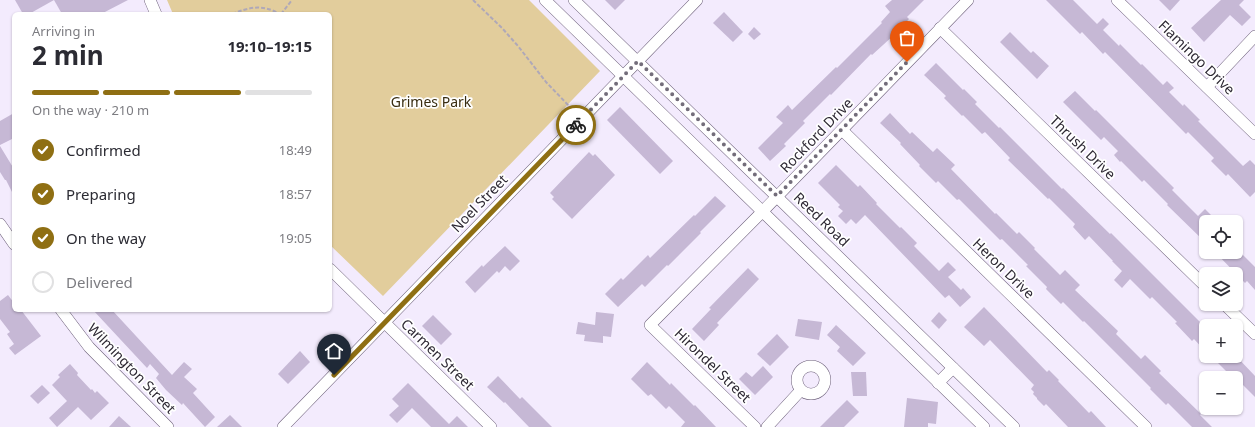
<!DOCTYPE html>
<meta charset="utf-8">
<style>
:root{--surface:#fff;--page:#f2f2f3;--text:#2b2b33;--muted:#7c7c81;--line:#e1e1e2;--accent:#8f6f13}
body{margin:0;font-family:"Noto Sans",sans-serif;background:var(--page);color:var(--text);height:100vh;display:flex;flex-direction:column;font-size:15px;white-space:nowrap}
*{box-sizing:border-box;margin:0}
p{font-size:13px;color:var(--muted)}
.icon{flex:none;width:22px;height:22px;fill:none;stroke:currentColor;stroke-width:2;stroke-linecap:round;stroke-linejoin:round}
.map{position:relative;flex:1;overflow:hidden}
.details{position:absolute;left:12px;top:12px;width:320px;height:300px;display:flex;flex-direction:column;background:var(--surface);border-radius:6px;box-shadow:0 1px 3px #0004}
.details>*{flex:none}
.controls{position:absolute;left:1199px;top:215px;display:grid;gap:8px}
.controls a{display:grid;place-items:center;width:44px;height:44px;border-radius:6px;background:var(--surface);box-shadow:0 1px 3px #0004;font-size:20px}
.pin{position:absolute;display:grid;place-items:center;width:34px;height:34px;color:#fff;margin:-41px -17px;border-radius:50% 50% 50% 0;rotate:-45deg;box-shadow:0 0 4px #0007}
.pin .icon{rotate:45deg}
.courier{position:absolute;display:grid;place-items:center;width:40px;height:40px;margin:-20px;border:3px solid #8f6f13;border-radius:50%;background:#fff;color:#222;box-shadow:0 1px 5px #0007}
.headline em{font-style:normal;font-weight:700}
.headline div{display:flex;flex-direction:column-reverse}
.headline{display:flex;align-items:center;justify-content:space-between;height:68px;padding:0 20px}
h1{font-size:26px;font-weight:700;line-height:30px}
.bar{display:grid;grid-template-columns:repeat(4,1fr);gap:6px 4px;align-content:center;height:48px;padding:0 20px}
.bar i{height:5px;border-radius:3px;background:var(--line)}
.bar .selected{background:var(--accent)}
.bar p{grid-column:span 4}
ol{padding:0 20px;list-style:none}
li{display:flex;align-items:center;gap:12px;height:44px}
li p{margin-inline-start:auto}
li .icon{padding:4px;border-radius:50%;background:var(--accent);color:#fff;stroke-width:4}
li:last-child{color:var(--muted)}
li i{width:22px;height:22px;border:2px solid var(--line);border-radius:50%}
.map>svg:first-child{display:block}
.green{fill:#e2cd9c}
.building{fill:#c6b8d5}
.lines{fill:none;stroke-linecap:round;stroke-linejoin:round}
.minor-casing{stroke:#6d607a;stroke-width:12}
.path{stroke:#afa8b8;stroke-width:2;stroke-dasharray:4 2;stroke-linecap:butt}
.minor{stroke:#fff;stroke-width:11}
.done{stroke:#736d7a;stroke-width:4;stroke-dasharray:0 7.2}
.route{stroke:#8f6f13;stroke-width:5}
.labels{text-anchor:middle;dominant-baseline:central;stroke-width:3.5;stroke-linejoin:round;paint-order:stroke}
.street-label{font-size:14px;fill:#2e2934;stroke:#fff}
.park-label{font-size:14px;fill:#392d11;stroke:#fff}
</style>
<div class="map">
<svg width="1255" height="427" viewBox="0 0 1255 427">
<rect width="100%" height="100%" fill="#f3ebfd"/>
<polygon class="green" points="167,0 529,0 600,71 383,296 330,245 330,14 173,14"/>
<g class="building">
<polygon points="15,0 54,0 29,14 23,14"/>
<polygon points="54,0 128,0 101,14 62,14"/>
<polygon points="605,0 625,0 615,10"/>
<polygon points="892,0 924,0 907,17 909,19 894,35 872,55 871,54 831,95 830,94 803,121 805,123 784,144 786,146 770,161 758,148 783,123 776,117 788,105 792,110 836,67 837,68 882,23 881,22 890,12 885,6"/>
<polygon points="1046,0 1073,0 1097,24 1103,18 1109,24 1103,30 1119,46 1120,44 1141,65 1142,64 1163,85 1167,81 1174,88 1169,92 1183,106 1184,104 1200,120 1198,121 1243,166 1250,160 1255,165 1255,192 1250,197 1228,174 1226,176 1211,161 1214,158 1188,132 1186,134 1105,52 1103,54 1082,32 1080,34"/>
<polygon points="1159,0 1180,0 1170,11"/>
<polygon points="1221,0 1244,0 1239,5 1251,17 1242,26 1230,15 1204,42 1191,28"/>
<polygon points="724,12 743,32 733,42 713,23"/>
<polygon points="754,27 761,34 754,40 748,34"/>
<polygon points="1010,32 1031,53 1033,51 1049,66 1037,79 1000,42"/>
<polygon points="936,63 963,90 964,89 977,102 975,104 999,128 1000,127 1062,189 1063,188 1110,234 1111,233 1206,328 1206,352 1194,339 1192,341 1175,323 1177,322 1152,297 1150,299 1130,279 1122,288 1114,280 1122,271 1112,261 1113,261 1089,236 1085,240 1073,227 1075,224 1049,198 1048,199 1008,160 1010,158 985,132 982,134 963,115 962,116 944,98 946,96 924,75"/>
<polygon points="1075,91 1095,111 1096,110 1174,188 1172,190 1198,216 1205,209 1211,215 1206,220 1206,243 1167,205 1168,204 1144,180 1142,182 1121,161 1120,162 1114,155 1118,151 1104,137 1101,140 1063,102"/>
<polygon points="620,107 673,161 660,174 607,120"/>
<polygon points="14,113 14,138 0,145 0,121"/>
<polygon points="890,113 910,134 912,132 933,152 937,148 955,165 951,169 995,214 996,213 1017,234 1019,232 1035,248 1034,249 1060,275 1065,270 1080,285 1075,290 1118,331 1116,334 1141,359 1145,355 1161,371 1159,373 1201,414 1200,415 1212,427 1192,427 1168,403 1166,405 1150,389 1151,388 1084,321 1083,322 1063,302 1061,304 1046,289 1047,287 1026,266 1028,265 1002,239 1000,240 959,199 957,200 938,181 936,183 919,166 920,165 900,144 901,143 880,123"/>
<polygon points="0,146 14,169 14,196 6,180 5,180 0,172"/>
<polygon points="589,152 593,156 595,154 615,175 572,219 552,199 554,197 550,193"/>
<polygon points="836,165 858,187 860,185 877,203 876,204 900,228 901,227 917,243 914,246 939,271 948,262 956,270 948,277 961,290 963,288 971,297 960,307 949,295 945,298 865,215 856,224 851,219 846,224 838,216 843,211 838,207 840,205 818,183"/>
<polygon points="715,196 726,206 700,232 701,233 668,266 667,265 645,287 642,284 618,307 605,294 621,278 623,280 648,255 650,258 694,215 695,216"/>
<polygon points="505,246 520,261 510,271 505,266 499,273 497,271 475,293 465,282 482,265 483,267"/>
<polygon points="1215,252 1240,252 1255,267 1255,290 1247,281 1245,283"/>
<polygon points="748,268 759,279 717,323 719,325 704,341 692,329 711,309 709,308"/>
<polygon points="8,295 14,303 14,310 21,310 41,336 15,355 9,348 14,344 7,334 10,332 0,319 0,301"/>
<polygon points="984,307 1047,372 1049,370 1059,380 1058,381 1089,413 1091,411 1106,427 1068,427 1046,404 1044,406 1037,399 1037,398 1033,394 1034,392 1031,389 1034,385 990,340 984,346 964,327"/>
<polygon points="93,310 112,310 172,375 184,362 192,369 184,377 197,389 193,393 215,417 205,427 183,403 182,405 166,390 156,378 159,374 150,364 147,368"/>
<polygon points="596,312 614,314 611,337 603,336 603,343 584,341 585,335 576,334 578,322 595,325"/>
<polygon points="939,312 947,320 939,329 931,321"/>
<polygon points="433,315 452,334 441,345 422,326"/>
<polygon points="798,319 822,322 819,340 795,336"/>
<polygon points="836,325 866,353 853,366 837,351 840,347 827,335"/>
<polygon points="777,334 789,347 770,366 757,354"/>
<polygon points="300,351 310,362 288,384 278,374"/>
<polygon points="1211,356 1236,356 1255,376 1255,397 1236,378 1233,378"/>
<polygon points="647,362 670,385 671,383 694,406 695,405 716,427 681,427 685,422 669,406 666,409 651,394 648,396 631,379"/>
<polygon points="70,364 78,373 77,375 91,390 92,389 95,393 97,391 109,403 91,420 78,407 57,427 49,418 67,401 52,385 60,377 58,375"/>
<polygon points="763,366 773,377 755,395 739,379 746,372 752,377"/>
<polygon points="851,372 866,372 867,396 853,396"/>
<polygon points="498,376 520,399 522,397 552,427 529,427 505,402 504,403 487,387"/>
<polygon points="408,383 449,424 457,416 468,427 431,427 412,408 397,423 389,415 399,406 392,399"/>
<polygon points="42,385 50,393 38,404 30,396"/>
<polygon points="907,398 938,402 936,424 928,423 928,427 904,427"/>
<polygon points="847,400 859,412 844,427 820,427"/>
<polygon points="230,415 242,427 217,427"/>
<polygon points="119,416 131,427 109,427"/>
</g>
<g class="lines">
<g class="minor-casing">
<g id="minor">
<polyline points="150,0 156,14"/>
<polyline points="545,0 984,427"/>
<polyline points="574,0 1014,427"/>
<polyline points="1117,0 1255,134"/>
<polyline points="940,28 1206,287"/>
<polyline points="1207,87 1255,36"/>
<polyline points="842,130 1146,427"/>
<polyline points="0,224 14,244"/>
<polyline points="330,269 491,427"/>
<polyline points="1224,304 1255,334"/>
<polyline points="61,310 89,347 168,427"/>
<circle cx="811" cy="380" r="14"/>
<polyline points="938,383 953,368"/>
<polyline points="283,427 697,0"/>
<polyline points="755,427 650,325 762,212 968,0"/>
<polyline points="767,427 801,390"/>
</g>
</g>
<g class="path">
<polyline points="473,0 502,28 518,46 546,82 570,107"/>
<path d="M232,14C250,7 262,4 280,14"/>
<polyline points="281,14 292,0"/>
</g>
<use href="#minor" class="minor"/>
</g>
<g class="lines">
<polyline class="done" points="576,125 638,61 777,196 907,62"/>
<polyline class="route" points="334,375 576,125"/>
</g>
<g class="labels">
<g class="street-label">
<text transform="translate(1197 57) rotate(44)">Flamingo Drive</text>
<text transform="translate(816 135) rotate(-46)">Rockford Drive</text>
<text transform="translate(1083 147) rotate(44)">Thrush Drive</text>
<text transform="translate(479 203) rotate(-46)">Noel Street</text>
<text transform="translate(822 219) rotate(44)">Reed Road</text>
<text transform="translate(1004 268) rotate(44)">Heron Drive</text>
<text transform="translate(438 354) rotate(44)">Carmen Street</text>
<text transform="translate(713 365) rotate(44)">Hirondel Street</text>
<text transform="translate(132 368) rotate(46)">Wilmington Street</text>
</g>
<g class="park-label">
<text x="431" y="101">Grimes Park</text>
</g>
</g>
</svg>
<div class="controls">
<a><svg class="icon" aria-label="locate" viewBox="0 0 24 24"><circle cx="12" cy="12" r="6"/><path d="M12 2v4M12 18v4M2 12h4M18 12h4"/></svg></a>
<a><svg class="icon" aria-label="layers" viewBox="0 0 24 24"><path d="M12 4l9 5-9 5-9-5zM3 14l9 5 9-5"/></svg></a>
<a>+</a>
<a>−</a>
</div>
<div class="pin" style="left:907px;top:62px;background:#ea580c"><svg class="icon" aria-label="bag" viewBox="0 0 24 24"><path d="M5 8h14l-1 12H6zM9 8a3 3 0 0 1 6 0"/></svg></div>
<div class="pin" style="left:334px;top:375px;background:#1f2937"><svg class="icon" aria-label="home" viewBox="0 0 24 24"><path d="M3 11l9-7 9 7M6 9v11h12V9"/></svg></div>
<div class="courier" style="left:576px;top:125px"><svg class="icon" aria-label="bike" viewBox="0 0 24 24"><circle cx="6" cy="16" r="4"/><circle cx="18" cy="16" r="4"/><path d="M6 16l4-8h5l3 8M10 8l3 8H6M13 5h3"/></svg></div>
<section class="details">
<div class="headline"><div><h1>2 min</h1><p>Arriving in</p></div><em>19:10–19:15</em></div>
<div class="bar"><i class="selected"></i><i class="selected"></i><i class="selected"></i><i></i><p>On the way · 210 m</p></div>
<ol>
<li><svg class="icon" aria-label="check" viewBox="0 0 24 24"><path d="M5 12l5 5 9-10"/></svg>Confirmed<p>18:49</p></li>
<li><svg class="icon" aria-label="check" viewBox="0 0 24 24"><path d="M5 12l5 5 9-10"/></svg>Preparing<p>18:57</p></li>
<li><svg class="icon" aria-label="check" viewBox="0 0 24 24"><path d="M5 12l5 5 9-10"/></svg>On the way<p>19:05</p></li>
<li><i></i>Delivered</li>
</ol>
</section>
</div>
